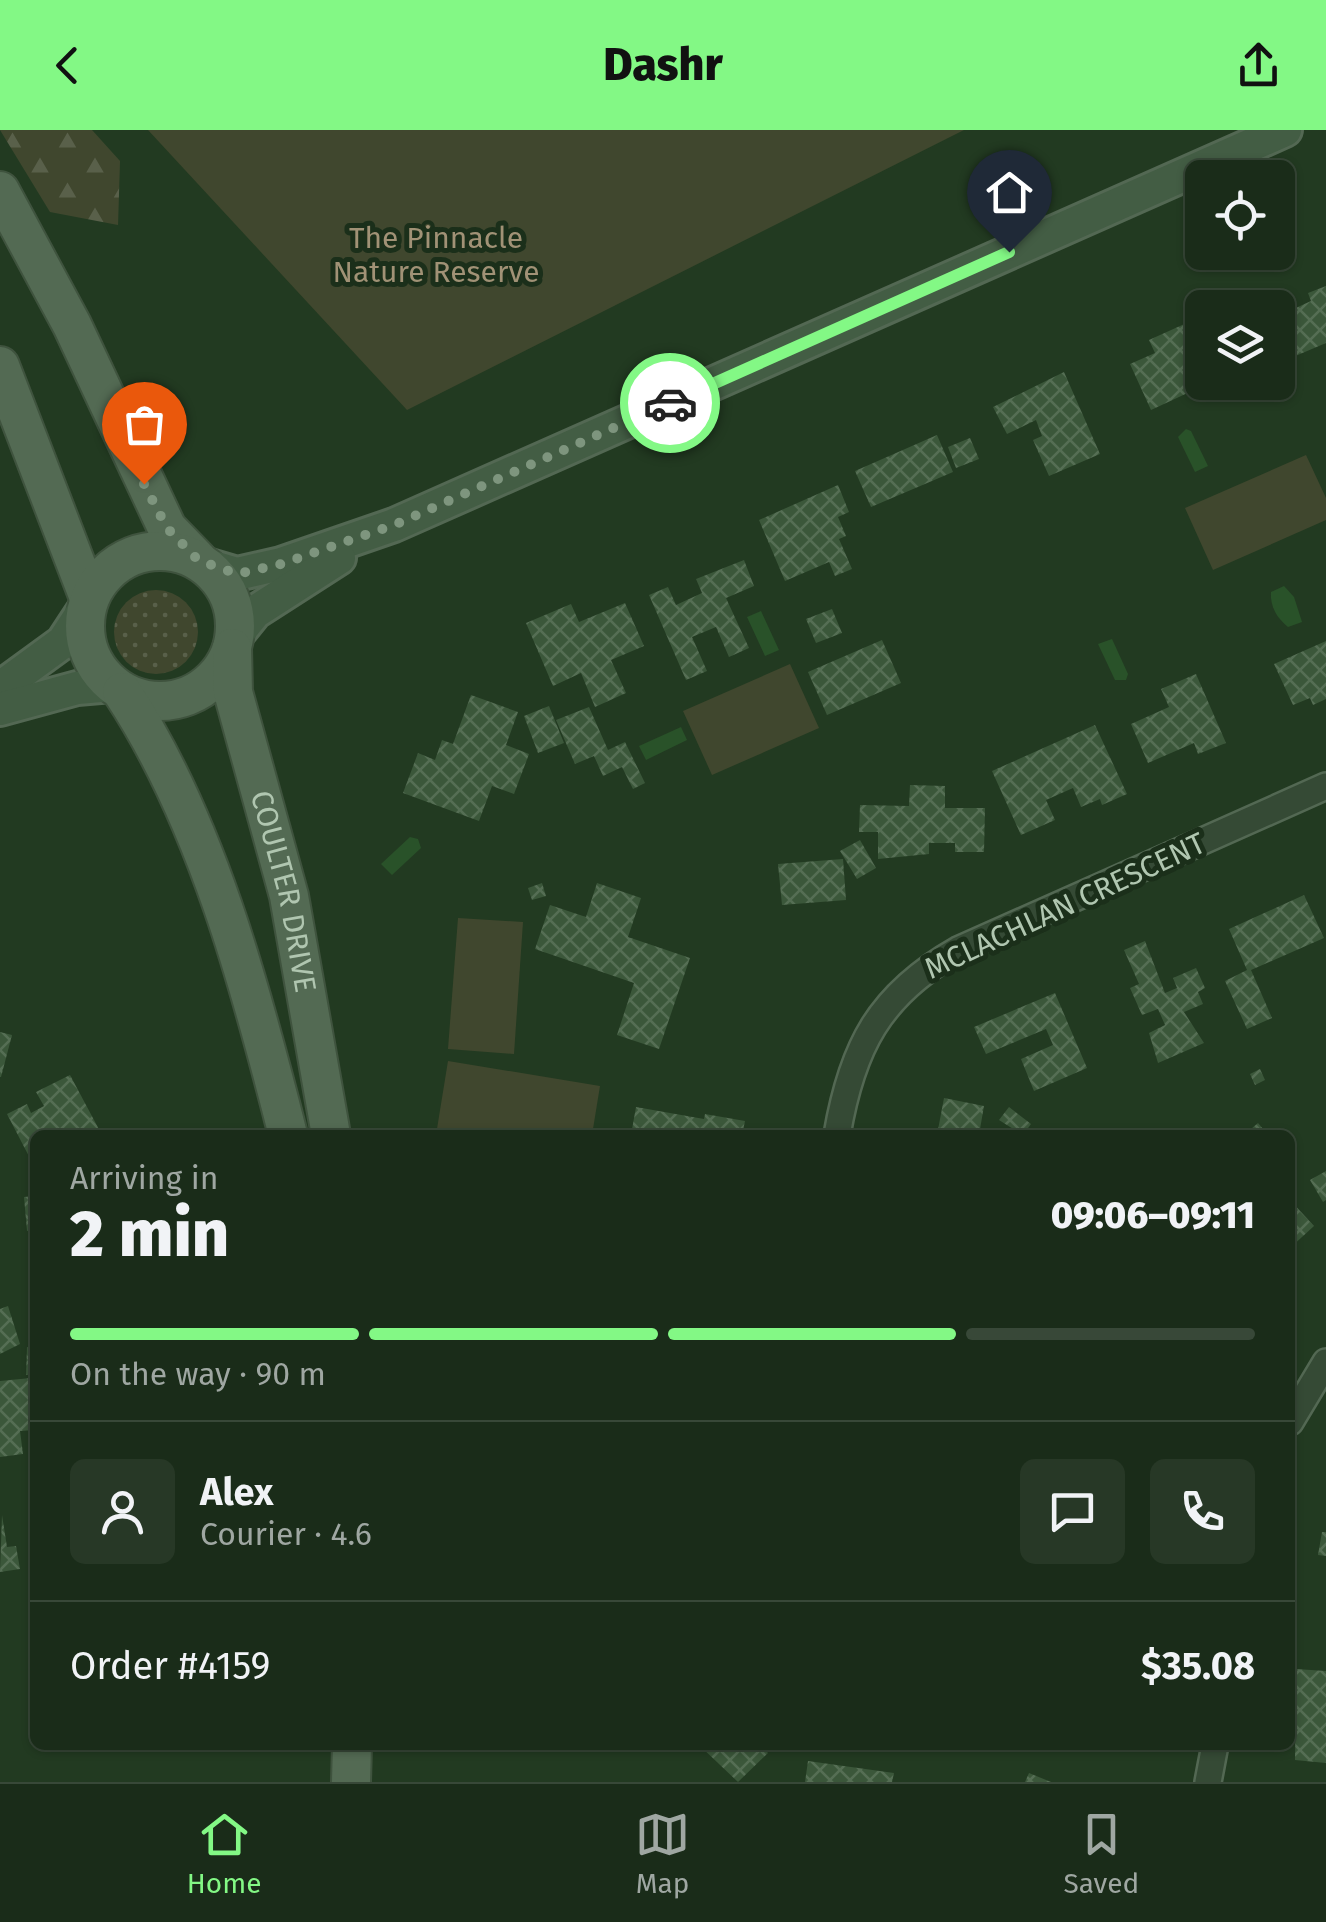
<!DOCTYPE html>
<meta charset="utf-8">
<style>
:root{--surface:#1a2c19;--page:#273826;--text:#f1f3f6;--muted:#9fa7a2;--line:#384838;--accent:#83f885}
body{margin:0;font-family:"Fira Sans",sans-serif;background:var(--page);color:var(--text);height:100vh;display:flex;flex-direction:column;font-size:38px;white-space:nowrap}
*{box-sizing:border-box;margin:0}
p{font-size:32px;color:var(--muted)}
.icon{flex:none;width:55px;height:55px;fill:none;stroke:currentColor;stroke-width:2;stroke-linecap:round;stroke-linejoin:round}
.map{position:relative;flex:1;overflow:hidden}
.sheet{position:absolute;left:30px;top:1000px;width:1265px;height:620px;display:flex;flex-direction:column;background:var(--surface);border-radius:15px;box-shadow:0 2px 8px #0004,0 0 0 2px var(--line)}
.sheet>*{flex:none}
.buttons{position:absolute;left:1185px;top:30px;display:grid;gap:20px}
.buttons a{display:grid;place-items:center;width:110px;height:110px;border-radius:15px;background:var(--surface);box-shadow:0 2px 8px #0004,0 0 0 2px var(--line);font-size:50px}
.pin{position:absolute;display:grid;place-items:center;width:85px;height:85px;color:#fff;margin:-102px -42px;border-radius:50% 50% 50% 0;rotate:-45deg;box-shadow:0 0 10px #0007}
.pin .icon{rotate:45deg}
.courier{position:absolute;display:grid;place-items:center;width:100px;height:100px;margin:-50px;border:8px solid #83f885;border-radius:50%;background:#fff;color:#222;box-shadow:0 2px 12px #0007}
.headline em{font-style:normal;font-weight:800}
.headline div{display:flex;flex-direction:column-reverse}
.headline{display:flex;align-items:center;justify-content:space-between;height:170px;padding:0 40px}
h1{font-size:65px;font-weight:800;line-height:75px}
.bar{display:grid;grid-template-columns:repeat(4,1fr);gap:15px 10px;align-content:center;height:120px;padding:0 40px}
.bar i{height:12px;border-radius:8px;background:var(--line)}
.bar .selected{background:var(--accent)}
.bar p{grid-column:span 4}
.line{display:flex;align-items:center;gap:25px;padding:0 40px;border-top:2px solid var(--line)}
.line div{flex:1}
.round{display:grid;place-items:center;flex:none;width:105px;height:105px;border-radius:15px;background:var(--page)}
header{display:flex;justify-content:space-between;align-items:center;height:130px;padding:0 40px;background:var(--accent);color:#111;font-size:45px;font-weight:800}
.tab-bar{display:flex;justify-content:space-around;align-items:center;height:140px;border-top:2px solid var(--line);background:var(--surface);font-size:28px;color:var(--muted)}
.tab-bar a{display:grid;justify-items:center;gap:5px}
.tab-bar .selected{color:var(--accent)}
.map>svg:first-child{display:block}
.grass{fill:url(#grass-dots)}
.forest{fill:url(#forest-firs)}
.park{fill:#40472e}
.water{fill:#295229}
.building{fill:url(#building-cross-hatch)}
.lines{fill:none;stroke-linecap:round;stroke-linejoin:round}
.street-casing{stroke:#536853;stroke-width:30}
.secondary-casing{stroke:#536853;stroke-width:38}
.primary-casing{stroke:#3f533e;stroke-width:42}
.street{stroke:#354a35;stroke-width:25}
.secondary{stroke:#435d44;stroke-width:32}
.primary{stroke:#536a53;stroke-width:38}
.done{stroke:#7e957e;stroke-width:10;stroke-dasharray:0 18}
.route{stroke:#83f885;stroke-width:12}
.labels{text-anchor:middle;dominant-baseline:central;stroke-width:10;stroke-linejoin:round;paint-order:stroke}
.park-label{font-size:30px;fill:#a19276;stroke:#1b2f1a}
.street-label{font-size:30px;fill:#b0c6b0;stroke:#1b2f1a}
</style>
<header><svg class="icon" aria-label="back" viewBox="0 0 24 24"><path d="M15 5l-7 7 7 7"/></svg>Dashr<svg class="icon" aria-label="share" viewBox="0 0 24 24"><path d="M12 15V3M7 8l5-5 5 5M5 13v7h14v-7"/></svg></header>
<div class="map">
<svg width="1326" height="1652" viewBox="0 0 1326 1652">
<defs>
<pattern id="grass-dots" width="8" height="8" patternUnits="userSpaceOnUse" patternTransform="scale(2.5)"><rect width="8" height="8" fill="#40472e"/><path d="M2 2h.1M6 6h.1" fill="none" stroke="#59604a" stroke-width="1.8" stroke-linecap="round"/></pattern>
<pattern id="forest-firs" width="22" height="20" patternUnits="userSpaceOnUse" patternTransform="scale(2.5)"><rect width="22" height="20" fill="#40472e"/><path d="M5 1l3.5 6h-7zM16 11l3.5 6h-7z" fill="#59604a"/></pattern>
<pattern id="building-cross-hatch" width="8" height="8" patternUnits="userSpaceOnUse" patternTransform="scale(2.5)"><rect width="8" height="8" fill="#3b573a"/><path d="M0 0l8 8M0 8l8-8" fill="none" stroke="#556e54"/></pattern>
</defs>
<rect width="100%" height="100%" fill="#223a21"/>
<circle class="grass" cx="156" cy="502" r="42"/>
<polygon class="forest" points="0,0 92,0 120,31 118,95 50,82"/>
<g class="park">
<polygon points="148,0 964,0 407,280"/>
<polygon points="1306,325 1326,368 1326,390 1213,440 1185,378"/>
<polygon points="790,534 819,598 712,645 683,581"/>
<polygon points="458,788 523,792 514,924 448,919"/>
<polygon points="448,931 600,956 592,1005 436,1005"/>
</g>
<g class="water">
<polygon points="1186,299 1191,301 1208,336 1195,342 1178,307"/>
<path d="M1284,456L1294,467L1302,492L1288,497C1277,488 1270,477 1271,462Z"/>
<polygon points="761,481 779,520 765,526 747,487"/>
<polygon points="1112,509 1128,544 1126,550 1115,550 1098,514"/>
<polygon points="681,597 687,610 646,630 639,616"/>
<polygon points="410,707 418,709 421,718 392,745 381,734"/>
</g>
<g class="building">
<polygon points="1326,156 1326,213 1286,230 1278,210 1278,186 1311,171 1308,163"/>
<polygon points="1191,191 1194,198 1202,194 1202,237 1186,244 1194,260 1151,280 1130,234 1155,223 1149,210"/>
<polygon points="1064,242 1100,324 1049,346 1033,310 1042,306 1036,290 1007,304 993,277"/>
<polygon points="937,305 953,342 871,377 855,341"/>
<polygon points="970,308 979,329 956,338 948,317"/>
<polygon points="838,355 849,382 838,387 846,406 839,409 852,439 835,446 829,432 785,451 759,390"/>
<polygon points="744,430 754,456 726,468 749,518 729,527 716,497 692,507 707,541 686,550 649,465 668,457 676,475 702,463 696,449"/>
<polygon points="625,473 644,516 611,530 626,563 595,577 581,543 553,556 526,493 571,474 579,492"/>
<polygon points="832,479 842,503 816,513 806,489"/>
<polygon points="882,510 901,553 827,585 808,542"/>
<polygon points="1326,511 1326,569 1313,575 1310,568 1293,575 1274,534"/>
<polygon points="1196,544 1226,613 1198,624 1194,613 1148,633 1131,594 1169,577 1161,559"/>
<polygon points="471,565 518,582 506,615 529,624 514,664 492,656 479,691 403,663 418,623 435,630 442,610 453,614"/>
<polygon points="549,576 564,613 538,623 524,586"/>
<polygon points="589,577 608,620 625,612 645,653 633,659 622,637 603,646 594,626 575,634 556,590"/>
<polygon points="1095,595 1127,664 1102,675 1100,669 1081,677 1073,658 1046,670 1055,690 1021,705 992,641"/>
<polygon points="910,655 945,656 945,678 985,678 984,722 955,722 955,713 929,713 929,724 878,729 878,702 859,702 860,675 909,676"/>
<polygon points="860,710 876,738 857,749 840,721"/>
<polygon points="843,729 846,770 782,775 778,734"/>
<polygon points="542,753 546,766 532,770 528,758"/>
<polygon points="597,753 641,768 628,807 690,828 659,919 617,905 634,853 535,819 550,775 586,787"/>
<polygon points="1304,765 1324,808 1251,840 1272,888 1247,899 1225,851 1247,840 1229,799"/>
<polygon points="1145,811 1165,863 1177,858 1173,848 1196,838 1205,858 1198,862 1203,874 1184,882 1204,913 1158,933 1149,903 1165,895 1158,879 1142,885 1130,858 1139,854 1124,820"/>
<polygon points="1055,863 1087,938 1034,961 1021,929 1053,915 1046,899 986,924 974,897"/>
<polygon points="0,902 12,905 1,947 0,947"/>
<polygon points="1260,939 1265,950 1255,955 1250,944"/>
<polygon points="70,945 102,1005 35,1005 35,1038 7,984 27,974 31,983 44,976 36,962"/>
<polygon points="944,968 984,976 980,999 1003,1005 937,1005"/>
<polygon points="636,977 704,989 705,984 745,991 742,1005 631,1005"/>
<polygon points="1009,977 1031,994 1023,1005 999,990"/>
<polygon points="1258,993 1268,1005 1244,1005"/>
<polygon points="1326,1041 1326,1070 1323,1072 1310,1050"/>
<polygon points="35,1066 35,1100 27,1101 24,1067"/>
<polygon points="1290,1070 1314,1096 1290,1118"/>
<polygon points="8,1176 20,1214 0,1224 0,1179"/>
<polygon points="27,1217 35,1218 35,1245 26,1245"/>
<polygon points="31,1248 35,1300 20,1301 23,1324 0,1327 0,1251"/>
<polygon points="2,1385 7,1417 16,1416 20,1439 0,1442"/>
<polygon points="1322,1402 1326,1402 1326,1426 1318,1425"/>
<polygon points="1296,1539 1326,1541 1326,1633 1295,1630"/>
<polygon points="82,1615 115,1615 115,1618 83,1621"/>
<polygon points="699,1615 760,1615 768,1623 738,1652"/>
<polygon points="808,1631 894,1643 892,1652 805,1652"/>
<polygon points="1029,1643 1051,1652 1025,1652"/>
</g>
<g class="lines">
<g class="street-casing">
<g id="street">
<path d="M837,1005C852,917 879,865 958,820L1326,656"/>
<polyline points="1290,1292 1326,1232"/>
<polyline points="1208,1652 1215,1615"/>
</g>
</g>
<g class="secondary-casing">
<g id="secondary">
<polyline points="203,434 237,444 281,434 394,395 1285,0"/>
<polyline points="234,508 255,482 339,428"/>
<polyline points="0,558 63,512 86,477"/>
<polyline points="0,579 77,558 112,555"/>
</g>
</g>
<g class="primary-casing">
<g id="primary">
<polyline points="0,61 72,195 167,398 198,430"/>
<polyline points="0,236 89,468"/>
<circle cx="160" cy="496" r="75"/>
<path id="s1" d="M232,518L233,562L289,766L331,1005"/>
<path d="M122,562C206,689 251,858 288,1005"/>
<polyline points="351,1652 352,1615"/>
</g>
</g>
<use href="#street" class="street"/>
<use href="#secondary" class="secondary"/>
<use href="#primary" class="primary"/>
</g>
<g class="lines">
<polyline class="done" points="144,354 167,398 198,430 237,444 281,434 394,395 670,273"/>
<polyline class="route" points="670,273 1009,122"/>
</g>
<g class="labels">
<g class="park-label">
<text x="436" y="108">The Pinnacle<tspan x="436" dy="34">Nature Reserve</tspan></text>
</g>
<g class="street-label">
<text stroke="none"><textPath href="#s1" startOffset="250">COULTER DRIVE</textPath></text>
<text transform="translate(1065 776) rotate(-25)">MCLACHLAN CRESCENT</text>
</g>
</g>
</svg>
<div class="buttons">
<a><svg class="icon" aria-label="locate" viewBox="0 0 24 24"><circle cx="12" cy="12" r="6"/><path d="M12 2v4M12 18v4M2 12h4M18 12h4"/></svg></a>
<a><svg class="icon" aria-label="layers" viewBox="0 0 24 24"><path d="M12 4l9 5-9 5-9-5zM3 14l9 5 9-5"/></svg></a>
</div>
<div class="pin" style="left:144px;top:354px;background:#ea580c"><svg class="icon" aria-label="bag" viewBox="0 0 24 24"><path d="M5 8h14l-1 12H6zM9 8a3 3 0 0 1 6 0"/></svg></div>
<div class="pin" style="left:1009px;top:122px;background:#1f2937"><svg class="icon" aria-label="home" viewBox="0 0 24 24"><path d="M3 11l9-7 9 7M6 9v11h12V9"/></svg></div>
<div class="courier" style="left:670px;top:273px"><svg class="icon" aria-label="car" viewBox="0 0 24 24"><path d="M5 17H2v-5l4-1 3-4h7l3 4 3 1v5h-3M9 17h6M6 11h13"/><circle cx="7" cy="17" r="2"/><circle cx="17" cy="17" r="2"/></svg></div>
<section class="sheet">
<div class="headline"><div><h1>2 min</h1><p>Arriving in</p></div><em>09:06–09:11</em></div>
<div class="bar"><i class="selected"></i><i class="selected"></i><i class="selected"></i><i></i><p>On the way · 90 m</p></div>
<div class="line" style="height:180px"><a class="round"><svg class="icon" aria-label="person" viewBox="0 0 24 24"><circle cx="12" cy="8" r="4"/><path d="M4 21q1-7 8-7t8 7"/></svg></a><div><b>Alex</b><p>Courier · 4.6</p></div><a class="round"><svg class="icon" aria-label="chat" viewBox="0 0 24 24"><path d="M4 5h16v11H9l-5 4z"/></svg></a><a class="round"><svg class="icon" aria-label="phone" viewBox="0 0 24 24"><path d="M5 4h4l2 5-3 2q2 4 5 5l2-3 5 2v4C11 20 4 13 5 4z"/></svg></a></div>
<div class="line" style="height:130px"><div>Order #4159</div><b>$35.08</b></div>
</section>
</div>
<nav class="tab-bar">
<a class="selected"><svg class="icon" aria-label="home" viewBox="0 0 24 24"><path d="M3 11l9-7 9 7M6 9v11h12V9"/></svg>Home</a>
<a><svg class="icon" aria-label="map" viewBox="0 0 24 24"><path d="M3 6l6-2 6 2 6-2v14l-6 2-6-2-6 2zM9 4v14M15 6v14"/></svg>Map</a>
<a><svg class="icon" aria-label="saved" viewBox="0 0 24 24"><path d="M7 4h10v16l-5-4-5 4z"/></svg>Saved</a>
</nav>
